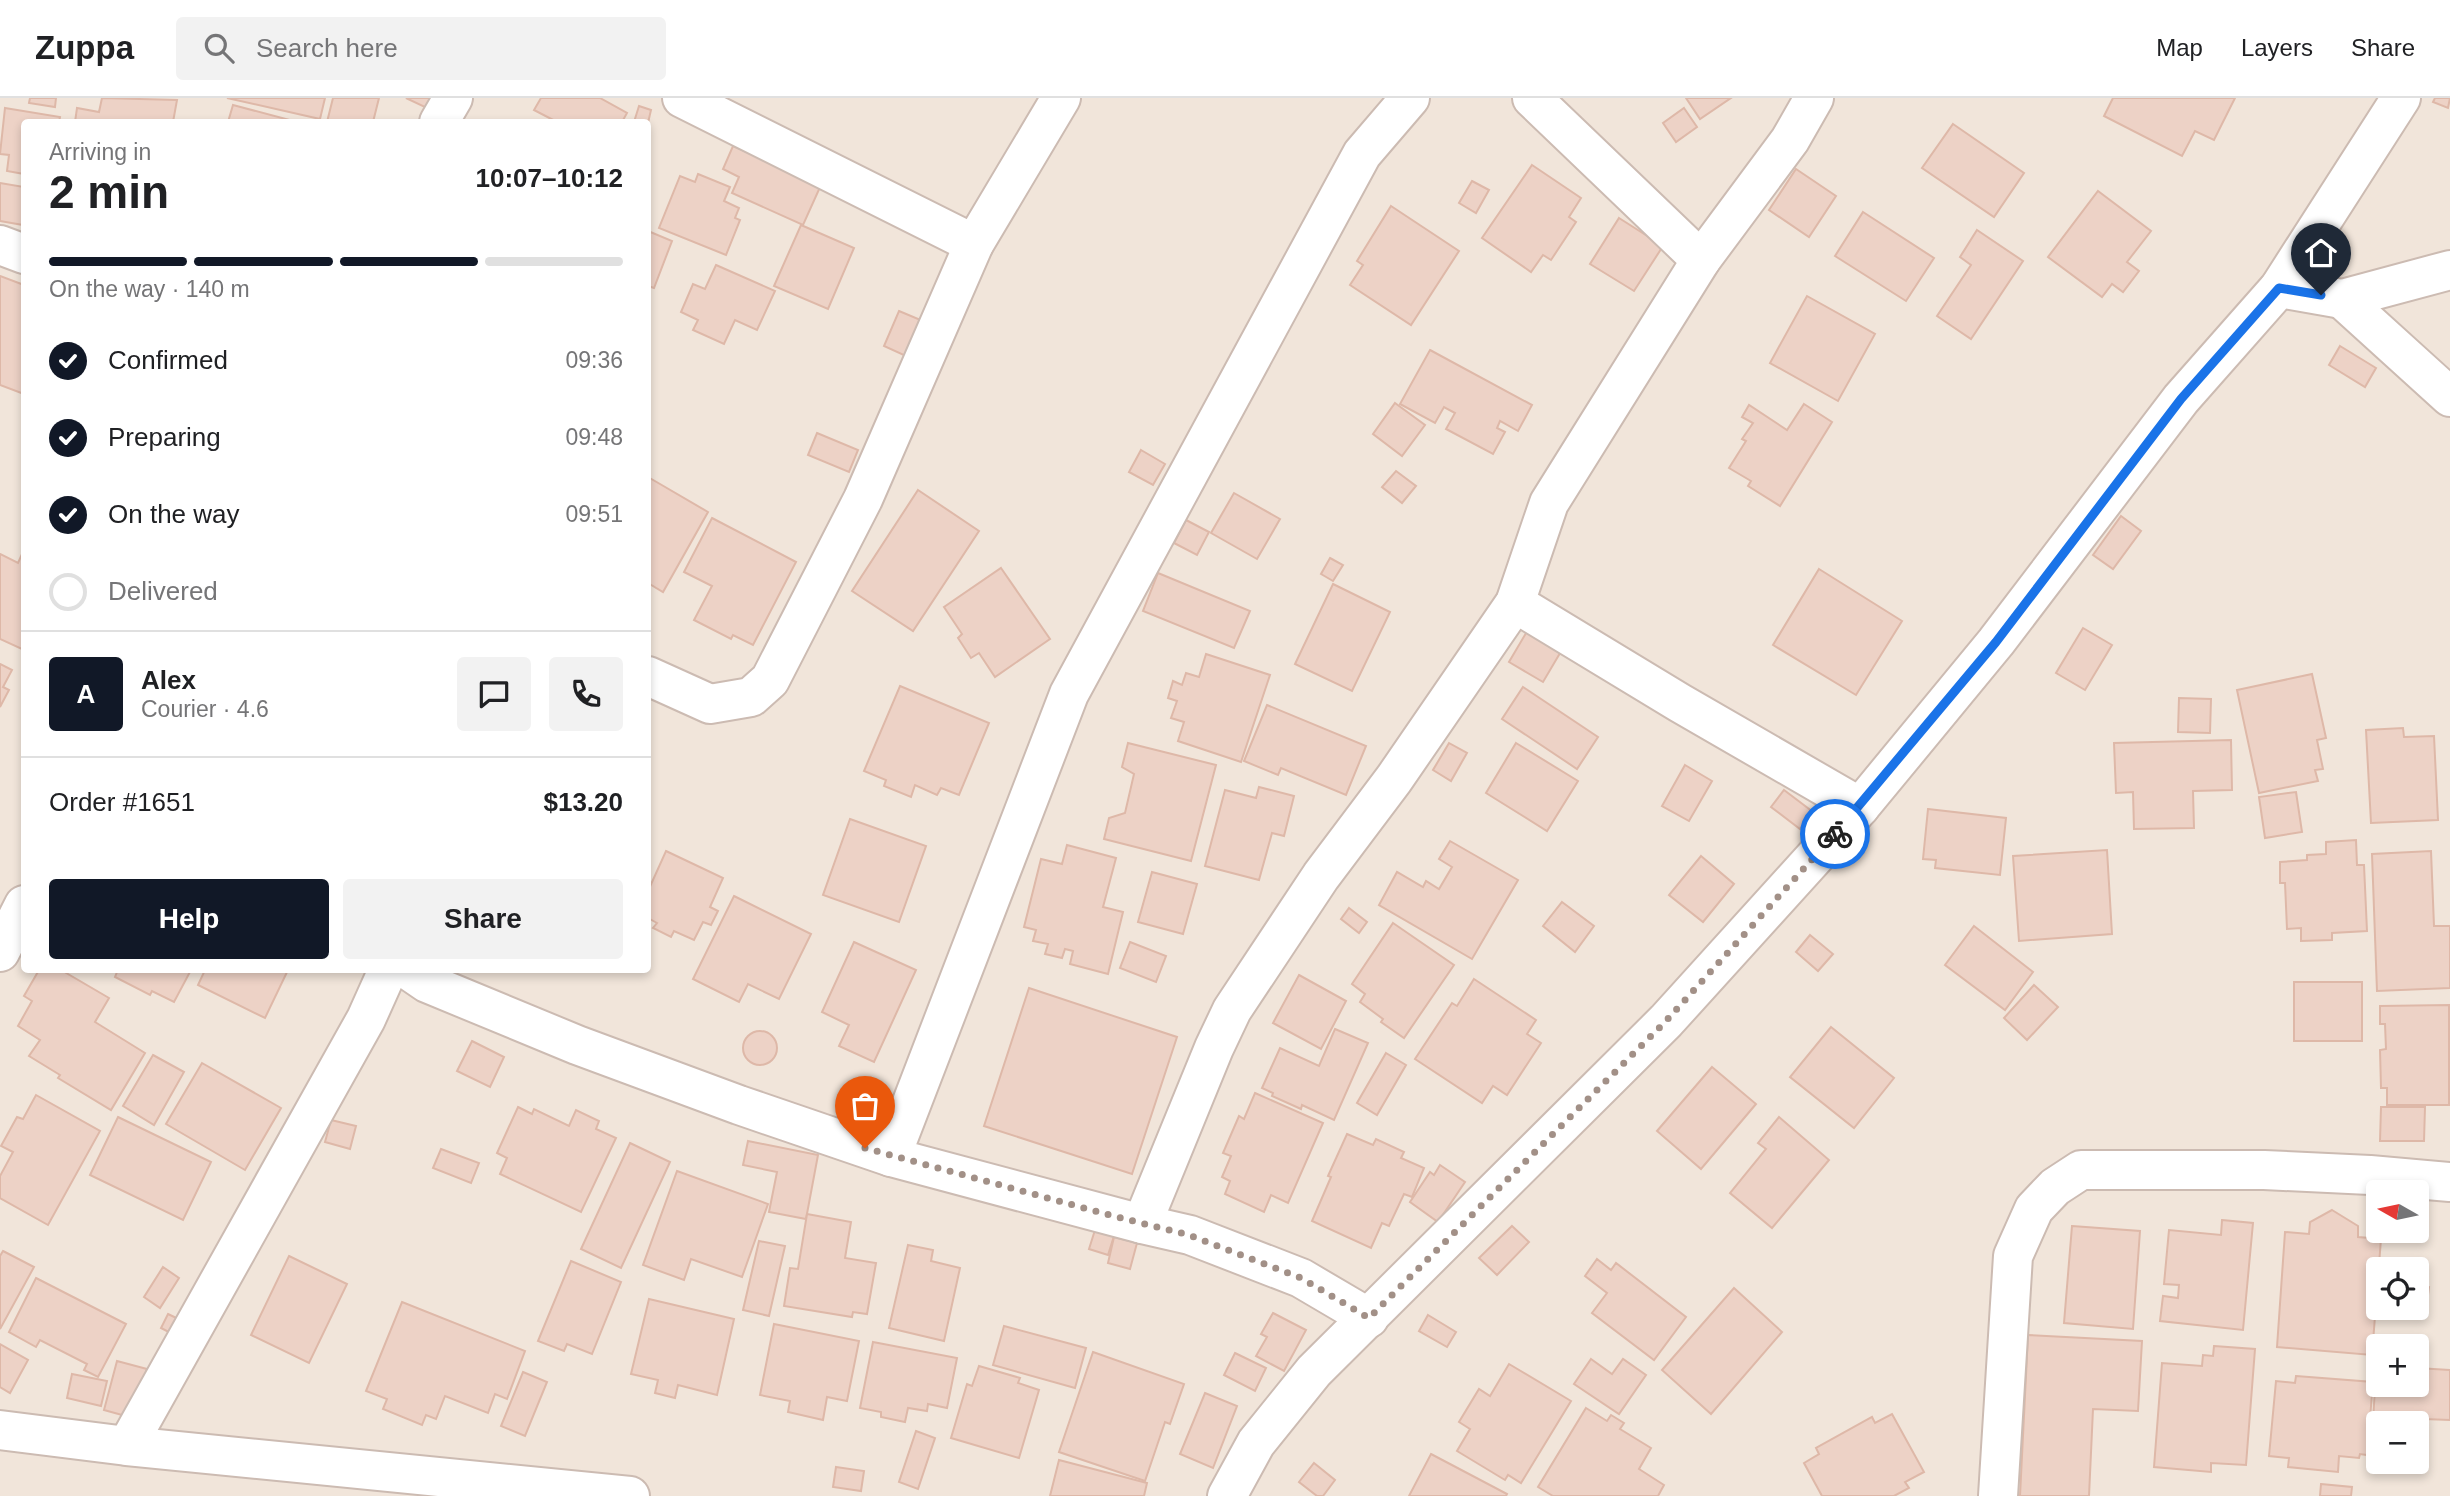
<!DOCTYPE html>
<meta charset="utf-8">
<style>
:root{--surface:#fff;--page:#f2f2f2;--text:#202124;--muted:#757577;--line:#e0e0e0;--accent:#111827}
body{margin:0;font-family:Arial,sans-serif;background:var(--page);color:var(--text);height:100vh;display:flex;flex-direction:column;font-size:26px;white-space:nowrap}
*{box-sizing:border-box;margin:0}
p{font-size:23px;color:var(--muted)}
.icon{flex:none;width:38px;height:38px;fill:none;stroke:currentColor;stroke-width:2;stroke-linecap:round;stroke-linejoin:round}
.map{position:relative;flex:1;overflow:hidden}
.drawer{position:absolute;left:21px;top:21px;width:630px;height:854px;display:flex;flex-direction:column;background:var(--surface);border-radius:7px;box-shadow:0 4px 10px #0003}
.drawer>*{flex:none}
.needle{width:46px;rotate:279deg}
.buttons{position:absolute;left:2366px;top:1082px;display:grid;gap:14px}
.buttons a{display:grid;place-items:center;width:63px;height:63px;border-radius:7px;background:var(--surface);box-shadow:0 4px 10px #0003;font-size:35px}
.pin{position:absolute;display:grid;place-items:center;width:60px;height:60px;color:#fff;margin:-72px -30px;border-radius:50% 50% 50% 0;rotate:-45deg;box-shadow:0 0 7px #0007}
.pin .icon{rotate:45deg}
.courier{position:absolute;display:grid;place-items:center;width:70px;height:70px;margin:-35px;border:5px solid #1a73e8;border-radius:50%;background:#fff;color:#222;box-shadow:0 2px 9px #0007}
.headline em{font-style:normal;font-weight:700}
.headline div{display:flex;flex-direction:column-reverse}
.headline{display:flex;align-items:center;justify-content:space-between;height:119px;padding:0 28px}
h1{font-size:46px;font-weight:700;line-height:52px}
.bar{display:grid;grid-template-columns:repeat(4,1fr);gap:10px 7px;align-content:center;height:84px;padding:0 28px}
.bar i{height:9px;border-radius:5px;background:var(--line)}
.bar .current{background:var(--accent)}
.bar p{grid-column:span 4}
.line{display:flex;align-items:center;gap:18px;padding:0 28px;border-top:2px solid var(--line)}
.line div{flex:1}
.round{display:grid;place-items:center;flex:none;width:74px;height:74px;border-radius:7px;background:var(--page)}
ol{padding:0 28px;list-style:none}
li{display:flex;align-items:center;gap:21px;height:77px}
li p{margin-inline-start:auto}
li .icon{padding:7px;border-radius:50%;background:var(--accent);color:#fff;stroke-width:4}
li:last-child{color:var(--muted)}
li i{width:38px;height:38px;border:4px solid var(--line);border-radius:50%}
.button{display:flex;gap:14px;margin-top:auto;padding:14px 28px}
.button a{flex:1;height:80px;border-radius:7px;background:var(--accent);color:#fff;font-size:28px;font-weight:700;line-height:80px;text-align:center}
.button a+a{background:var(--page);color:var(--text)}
header{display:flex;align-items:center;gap:42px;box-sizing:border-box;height:98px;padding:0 35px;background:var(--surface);border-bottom:2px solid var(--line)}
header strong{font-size:33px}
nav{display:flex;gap:38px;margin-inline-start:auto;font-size:24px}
.search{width:490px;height:63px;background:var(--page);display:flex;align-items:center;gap:18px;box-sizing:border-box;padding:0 24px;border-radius:7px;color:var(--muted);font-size:26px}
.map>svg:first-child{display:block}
.residential{fill:#f1e5da;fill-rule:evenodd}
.building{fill:#edd2c6;stroke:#deb8a8;stroke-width:2;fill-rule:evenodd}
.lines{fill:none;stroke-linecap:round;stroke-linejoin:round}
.minor-casing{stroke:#ccbbb2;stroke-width:42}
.minor{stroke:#fff;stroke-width:38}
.done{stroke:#a29087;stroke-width:7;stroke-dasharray:0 12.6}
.route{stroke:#1a73e8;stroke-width:9}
</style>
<header>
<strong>Zuppa</strong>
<div class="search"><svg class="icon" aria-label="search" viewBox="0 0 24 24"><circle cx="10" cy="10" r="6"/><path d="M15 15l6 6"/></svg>Search here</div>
<nav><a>Map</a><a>Layers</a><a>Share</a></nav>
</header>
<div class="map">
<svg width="2450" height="1398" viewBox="0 0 2450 1398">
<rect width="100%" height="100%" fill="#faf3eb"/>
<path class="residential" d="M0,0H2450V1398H0ZM24,24H648V872H24ZM2378,1094H2417V1132H2378ZM2378,1171H2417V1209H2378ZM2378,1248H2417V1286H2378ZM2378,1325H2417V1363H2378Z"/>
<g class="building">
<polygon points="30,0 56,0 55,9 29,5"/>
<polygon points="102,0 177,2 173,24 75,24 77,10 99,14"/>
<polygon points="227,0 325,0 320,21"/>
<polygon points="333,0 379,0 373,24 327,24"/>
<polygon points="406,0 434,0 429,11"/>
<polygon points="541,0 600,0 627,15 622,24 557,24 534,12"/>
<polygon points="1686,0 1731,0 1700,21"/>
<polygon points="2113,0 2235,0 2214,42 2195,33 2182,58 2104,18"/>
<polygon points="2435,0 2450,0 2448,10 2433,4"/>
<polygon points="233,7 297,24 228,24"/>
<polygon points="639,8 651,12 648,25 634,24"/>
<polygon points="5,10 60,19 59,24 24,24 24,76 7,73 9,57 0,56"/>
<polygon points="1684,10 1697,29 1676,44 1663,25"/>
<polygon points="1953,26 2024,75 1994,119 1922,70"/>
<polygon points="733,48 821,87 803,127 732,95 739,79 723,71"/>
<polygon points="1532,67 1581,100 1569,119 1576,124 1551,162 1543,157 1531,174 1482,140"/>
<polygon points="1796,71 1836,98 1809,139 1769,112"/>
<polygon points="698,76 730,89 724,103 739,110 735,120 740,122 726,157 659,130 680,78 695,84"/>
<polygon points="1472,83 1489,92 1476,115 1459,105"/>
<polygon points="0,85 24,89 23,127 0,123"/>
<polygon points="2098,93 2151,133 2127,164 2139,173 2123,194 2112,186 2102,199 2048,159"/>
<polygon points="1391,108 1459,153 1411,227 1350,187 1363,167 1357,163"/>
<polygon points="1863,114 1934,160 1906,203 1835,158"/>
<polygon points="1619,120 1663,148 1634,193 1590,166"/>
<polygon points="801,127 854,150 828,211 774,188"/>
<polygon points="1977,132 2023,163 1971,241 1937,218 1971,167 1960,159"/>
<polygon points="648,133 672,143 654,190 648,188"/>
<polygon points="716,167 775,193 757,232 735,222 724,246 693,232 698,222 681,214 693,186 705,191"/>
<polygon points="0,178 24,187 24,296 0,287"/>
<polygon points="1807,198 1875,236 1838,303 1770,265"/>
<polygon points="899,213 923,223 908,259 884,248"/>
<polygon points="2340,248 2376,270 2365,289 2329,267"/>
<polygon points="1430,252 1532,307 1518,333 1500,323 1497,330 1505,334 1493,356 1446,331 1455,315 1444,309 1435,325 1400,306"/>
<polygon points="1395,305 1425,327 1402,358 1373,336"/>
<polygon points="1804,306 1832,324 1780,408 1748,388 1751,383 1729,370 1746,343 1742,341 1753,325 1742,319 1749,307 1787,332"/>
<polygon points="817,335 858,352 849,374 808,357"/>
<polygon points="1141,352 1165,366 1153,387 1129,374"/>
<polygon points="1396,373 1416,388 1402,405 1382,389"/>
<polygon points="648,379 708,414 663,494 648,485"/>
<polygon points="918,392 979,433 913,533 852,493"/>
<polygon points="1234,395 1280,421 1257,461 1211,435"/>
<polygon points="2121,418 2141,433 2113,471 2093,457"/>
<polygon points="712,420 796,464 753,547 733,537 731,541 694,522 712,488 684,474"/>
<polygon points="1186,422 1209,434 1197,457 1174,445"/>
<polygon points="0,456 18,465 22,456 24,457 24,552 0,541"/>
<polygon points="1330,460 1343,467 1333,483 1321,476"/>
<polygon points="1001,470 1050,541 995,579 979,555 971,560 958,540 962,536 944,509"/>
<polygon points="1819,471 1902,523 1856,597 1773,547"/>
<polygon points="1158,475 1250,513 1234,550 1143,513"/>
<polygon points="1333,486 1390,514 1352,593 1295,566"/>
<polygon points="1529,530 1563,550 1543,584 1509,564"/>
<polygon points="2083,530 2112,547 2085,592 2056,575"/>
<polygon points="1206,556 1270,577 1241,664 1178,643 1184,624 1171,620 1177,603 1168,600 1173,583 1182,587 1186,575 1199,579"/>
<polygon points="0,566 12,572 3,589 9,592 0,609"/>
<polygon points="2312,576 2326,640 2317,642 2323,671 2315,672 2318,683 2259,695 2237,592"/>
<polygon points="900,588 989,625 959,697 941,690 937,697 915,687 911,699 884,688 886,682 864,673"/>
<polygon points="1523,589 1598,639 1577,671 1502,621"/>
<polygon points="2179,600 2211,601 2210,635 2178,634"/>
<polygon points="1267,607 1366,648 1346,697 1281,670 1278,677 1244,663"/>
<polygon points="2403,630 2404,639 2434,638 2438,722 2371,725 2366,632"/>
<polygon points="2231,642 2232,692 2193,693 2194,730 2134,731 2133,694 2116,695 2114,645"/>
<polygon points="1128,645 1216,667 1191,763 1104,741 1109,720 1125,715 1134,676 1122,669"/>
<polygon points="1449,645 1467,655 1451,683 1433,672"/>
<polygon points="1516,645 1578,683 1547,733 1486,695"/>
<polygon points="1685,667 1712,683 1689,723 1662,708"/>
<polygon points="1259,689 1294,698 1284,738 1272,735 1259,782 1205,768 1225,692 1256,700"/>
<polygon points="1784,692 1813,714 1800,731 1771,709"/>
<polygon points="2296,694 2302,734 2265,740 2259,699"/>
<polygon points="1928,711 2006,720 2000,777 1935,770 1936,762 1923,761"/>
<polygon points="850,721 926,748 899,824 823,797"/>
<polygon points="2356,742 2357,767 2364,767 2367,833 2332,835 2332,842 2301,843 2301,830 2287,831 2285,785 2280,785 2280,764 2307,762 2307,757 2326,756 2326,744"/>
<polygon points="1450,743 1518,782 1472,861 1379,807 1397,774 1423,789 1426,783 1439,791 1452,769 1439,761"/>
<polygon points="1067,747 1116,760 1103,809 1123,814 1108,876 1070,866 1073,853 1065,851 1062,860 1045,856 1048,846 1033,843 1036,832 1024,829 1041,761 1062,766"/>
<polygon points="2107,752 2112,836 2019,843 2013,758"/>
<polygon points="666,753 723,780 710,809 718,813 711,827 703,824 694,842 674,833 671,839 653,830 657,825 648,820 648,793"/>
<polygon points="2431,753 2434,828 2450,828 2450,890 2377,893 2372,756"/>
<polygon points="1701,758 1734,786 1703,824 1669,797"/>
<polygon points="1152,774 1197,786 1183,836 1138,824"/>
<polygon points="734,798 811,836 779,901 748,886 739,904 693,881"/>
<polygon points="1562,804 1594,828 1575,854 1543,828"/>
<polygon points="1349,810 1367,824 1359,835 1341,821"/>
<polygon points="1393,825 1454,867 1404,940 1381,924 1383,921 1360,904 1365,896 1352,886"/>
<polygon points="1974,828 2033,874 2005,912 1945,867"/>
<polygon points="1810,837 1833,856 1818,873 1796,854"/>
<polygon points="854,844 916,872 874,964 839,948 849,927 822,914"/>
<polygon points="1130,844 1166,858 1156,884 1120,870"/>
<polygon points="39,872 61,872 109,900 95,924 145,955 111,1012 58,980 60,977 29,958 40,942 18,928 32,903 24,898"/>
<polygon points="111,872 191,872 174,904 152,893 150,897 115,879 117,874"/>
<polygon points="205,872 288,872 265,920 198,887"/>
<polygon points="1299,877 1346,903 1321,951 1273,925"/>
<polygon points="1474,881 1536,922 1527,936 1541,945 1507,997 1493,988 1482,1005 1415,961 1452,905 1457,908"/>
<rect x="2294" y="884" width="68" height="59"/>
<polygon points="2034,887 2058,909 2027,942 2004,920"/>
<polygon points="1029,890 1177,939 1132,1076 984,1028"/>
<polygon points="2449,907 2449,1007 2387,1007 2387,990 2381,990 2380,952 2386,951 2385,926 2380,926 2380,908"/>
<polygon points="1831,929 1894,980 1854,1030 1790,979"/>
<polygon points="1335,931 1368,945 1334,1022 1302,1007 1301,1011 1272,998 1273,995 1262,990 1280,950 1319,968"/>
<circle cx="760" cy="950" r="17"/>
<polygon points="472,943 504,959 490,989 457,973"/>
<polygon points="1386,955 1406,967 1377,1017 1357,1005"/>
<polygon points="153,957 184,974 154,1027 123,1008"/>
<polygon points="202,965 281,1010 245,1072 166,1026"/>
<polygon points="1712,969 1756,1006 1701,1071 1657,1033"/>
<polygon points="1255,995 1323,1025 1288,1105 1271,1097 1264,1114 1225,1096 1230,1083 1222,1079 1231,1058 1223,1055 1239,1018 1244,1021"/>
<polygon points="36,997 100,1033 48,1127 0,1100 0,1078 13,1054 1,1048 17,1019 23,1021"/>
<polygon points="518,1009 532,1016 534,1011 569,1028 576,1012 599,1023 596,1031 616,1040 581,1114 500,1076 507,1060 497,1055"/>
<polygon points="2381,1009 2425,1009 2424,1043 2380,1043"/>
<polygon points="118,1019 211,1064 183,1122 90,1077"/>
<polygon points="1779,1019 1829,1062 1772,1130 1730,1095 1766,1051 1758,1045"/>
<polygon points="331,1022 356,1028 350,1051 325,1044"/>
<polygon points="1347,1036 1373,1047 1376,1041 1404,1054 1401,1060 1424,1070 1412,1099 1404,1096 1389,1128 1382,1125 1371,1150 1312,1123 1331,1079 1328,1078"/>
<polygon points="748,1043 818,1057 806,1121 769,1114 777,1074 743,1067"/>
<polygon points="630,1045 670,1064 621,1170 581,1151"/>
<polygon points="441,1051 479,1065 471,1085 433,1070"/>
<polygon points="1440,1067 1465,1084 1438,1124 1410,1104 1430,1074 1434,1077"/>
<polygon points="677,1073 768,1106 742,1179 691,1161 684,1182 643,1167"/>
<polygon points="2332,1112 2358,1128 2358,1139 2381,1141 2372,1257 2277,1249 2285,1134 2309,1136 2310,1124"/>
<polygon points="807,1116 851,1124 845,1160 876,1165 867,1216 853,1214 852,1219 784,1208 790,1170 798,1171"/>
<polygon points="2222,1122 2253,1125 2243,1232 2160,1223 2163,1198 2178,1200 2179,1187 2164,1186 2169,1132 2221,1137"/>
<polygon points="1512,1128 1529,1144 1497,1177 1479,1160"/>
<polygon points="2072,1128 2140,1133 2133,1231 2064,1225"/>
<polygon points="1095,1132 1114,1138 1108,1157 1089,1151"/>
<polygon points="1114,1139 1137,1145 1130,1171 1108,1165"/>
<polygon points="759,1143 785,1148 769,1218 743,1212"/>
<polygon points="908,1147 933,1152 931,1163 960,1170 944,1243 889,1230"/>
<polygon points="3,1153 34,1169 0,1231 0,1158"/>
<polygon points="289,1158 347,1186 309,1265 251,1237"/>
<polygon points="1597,1161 1611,1172 1616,1165 1686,1219 1654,1262 1592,1215 1607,1195 1585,1178"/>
<polygon points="571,1163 621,1184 592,1256 567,1246 564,1253 538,1243"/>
<polygon points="163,1169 179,1180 160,1210 144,1199"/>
<polygon points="36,1180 126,1226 98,1279 84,1272 87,1266 40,1242 36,1249 9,1234"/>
<polygon points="2417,1187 2429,1189 2427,1205 2417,1204"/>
<polygon points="1734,1190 1782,1234 1711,1316 1662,1272"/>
<polygon points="649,1201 734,1221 717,1297 678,1287 675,1300 655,1295 658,1282 631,1276"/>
<polygon points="402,1204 525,1253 507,1301 495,1296 488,1315 445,1298 436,1321 426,1317 422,1327 383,1311 387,1301 366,1293"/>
<polygon points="1273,1215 1306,1232 1284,1273 1256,1258 1267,1239 1261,1236"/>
<polygon points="168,1216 189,1226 182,1241 161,1230"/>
<polygon points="1428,1217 1456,1234 1447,1249 1419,1233"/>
<polygon points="774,1226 859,1243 847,1303 827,1299 823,1322 788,1314 790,1303 760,1297"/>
<polygon points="1004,1228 1086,1250 1075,1290 993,1267"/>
<polygon points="2028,1237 2142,1243 2138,1313 2093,1311 2089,1398 2020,1398"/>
<polygon points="873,1244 957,1260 947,1310 928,1306 927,1313 908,1310 905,1324 881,1319 881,1314 860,1310"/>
<polygon points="0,1246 28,1262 10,1295 0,1289"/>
<polygon points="2214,1248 2255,1251 2246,1367 2211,1365 2211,1374 2154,1369 2162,1265 2202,1268 2203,1257 2213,1258"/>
<polygon points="1093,1254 1184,1286 1170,1326 1165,1324 1145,1383 1059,1354"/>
<polygon points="1235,1255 1266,1270 1255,1293 1224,1277"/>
<polygon points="1591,1261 1612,1276 1623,1261 1646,1277 1619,1316 1574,1286"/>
<polygon points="117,1263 147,1271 142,1291 140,1322 104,1312"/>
<polygon points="1509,1266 1571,1303 1521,1385 1508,1377 1505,1382 1457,1353 1470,1331 1459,1324 1479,1291 1490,1298"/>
<polygon points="979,1268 1020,1280 1018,1285 1039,1292 1019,1360 951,1340 967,1286 972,1288"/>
<path d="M2417,1270L2450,1272V1322L2424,1321L2421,1375L2370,1372L2375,1290L2414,1293L2415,1286H2417ZM2378,1325H2417V1363H2378Z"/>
<polygon points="523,1274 547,1284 525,1338 501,1328"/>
<polygon points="72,1276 107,1283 101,1308 67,1300"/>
<polygon points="2296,1278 2373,1284 2367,1357 2360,1356 2359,1360 2339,1358 2338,1374 2288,1369 2289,1360 2269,1358 2276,1283 2295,1285"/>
<polygon points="1205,1295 1237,1308 1213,1370 1180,1356"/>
<polygon points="1586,1310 1607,1323 1611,1317 1624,1325 1620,1331 1651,1350 1639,1371 1664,1387 1658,1398 1553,1398 1538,1389"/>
<polygon points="1892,1316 1924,1374 1905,1384 1909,1390 1894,1398 1822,1398 1804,1365 1819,1356 1816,1350 1872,1319 1875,1325"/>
<polygon points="916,1333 935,1340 918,1391 899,1384"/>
<polygon points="1431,1356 1507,1396 1506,1398 1409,1398"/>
<polygon points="1059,1362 1147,1385 1144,1398 1050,1398"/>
<polygon points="1314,1365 1335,1382 1323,1398 1317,1398 1299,1384"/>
<polygon points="836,1369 864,1373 861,1393 833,1389"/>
<polygon points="2321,1386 2352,1389 2351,1398 2320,1398"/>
</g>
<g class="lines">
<g class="minor-casing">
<g id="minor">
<polyline points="682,0 974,146"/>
<polyline points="1532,0 1701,162"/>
<polyline points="439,24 453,0"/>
<polyline points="0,147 24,156"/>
<polyline points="2279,190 2342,201 2450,172"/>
<polyline points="2342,201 2450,299"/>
<polyline points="1515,505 1680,605 1860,709"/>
<polyline points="648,578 710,606 751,599 770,582 863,401 974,146 1061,0"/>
<polyline points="0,854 24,807"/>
<polyline points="408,872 427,885 577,947 739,1007 891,1059 1142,1126 1190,1137 1301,1180 1369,1220"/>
<polyline points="891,1059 1069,596 1362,56 1410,0"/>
<polyline points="1142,1126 1214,950 1232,912 1321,778 1394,681 1515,505 1549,405 1701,162 1790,42 1814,0"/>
<polyline points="0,1332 127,1348 630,1398"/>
<polyline points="127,1348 366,921 388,872"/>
<polyline points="1227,1398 1256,1345 1314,1273 1666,923 1860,709 1996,544 2181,301 2279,190 2401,0"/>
<polyline points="1998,1398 2013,1158 2034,1111 2055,1089 2081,1072 2264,1072 2370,1077 2450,1084"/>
</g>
</g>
<use href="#minor" class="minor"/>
</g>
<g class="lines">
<polyline class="done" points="865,1050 1117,1119 1189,1137 1301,1180 1369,1220 1666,923 1835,736"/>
<polyline class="route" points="1835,736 1996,544 2181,301 2279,190 2321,197"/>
</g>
</svg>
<div class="buttons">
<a><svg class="needle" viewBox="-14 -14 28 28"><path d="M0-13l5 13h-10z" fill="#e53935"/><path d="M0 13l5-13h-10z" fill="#757577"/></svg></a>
<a><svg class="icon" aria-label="locate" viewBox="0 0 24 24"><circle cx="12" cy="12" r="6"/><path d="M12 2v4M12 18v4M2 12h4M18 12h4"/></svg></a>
<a>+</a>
<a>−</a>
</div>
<div class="pin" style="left:865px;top:1050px;background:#ea580c"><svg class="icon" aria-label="bag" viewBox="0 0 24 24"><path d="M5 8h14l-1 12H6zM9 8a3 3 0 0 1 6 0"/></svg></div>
<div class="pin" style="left:2321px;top:197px;background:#1f2937"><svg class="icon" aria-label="home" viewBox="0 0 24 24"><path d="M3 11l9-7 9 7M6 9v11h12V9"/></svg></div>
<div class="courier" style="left:1835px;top:736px"><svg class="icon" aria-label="bike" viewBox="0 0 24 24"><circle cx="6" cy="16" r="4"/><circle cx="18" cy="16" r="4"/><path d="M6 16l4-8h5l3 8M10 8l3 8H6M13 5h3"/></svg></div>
<section class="drawer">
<div class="headline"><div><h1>2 min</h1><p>Arriving in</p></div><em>10:07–10:12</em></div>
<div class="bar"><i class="current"></i><i class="current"></i><i class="current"></i><i></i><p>On the way · 140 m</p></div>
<ol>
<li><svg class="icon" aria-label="check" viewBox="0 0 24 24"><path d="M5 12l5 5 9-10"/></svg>Confirmed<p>09:36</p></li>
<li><svg class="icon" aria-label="check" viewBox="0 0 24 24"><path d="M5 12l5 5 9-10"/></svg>Preparing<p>09:48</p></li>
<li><svg class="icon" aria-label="check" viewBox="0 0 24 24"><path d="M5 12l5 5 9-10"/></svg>On the way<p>09:51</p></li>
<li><i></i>Delivered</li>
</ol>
<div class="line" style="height:126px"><b class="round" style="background:var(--accent);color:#fff">A</b><div><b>Alex</b><p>Courier · 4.6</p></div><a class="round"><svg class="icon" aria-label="chat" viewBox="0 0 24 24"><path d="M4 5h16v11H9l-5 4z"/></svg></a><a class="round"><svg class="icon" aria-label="phone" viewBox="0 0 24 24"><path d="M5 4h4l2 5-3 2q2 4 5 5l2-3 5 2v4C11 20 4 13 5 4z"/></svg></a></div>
<div class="line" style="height:91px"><div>Order #1651</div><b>$13.20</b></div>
<div class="button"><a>Help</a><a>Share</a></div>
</section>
</div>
